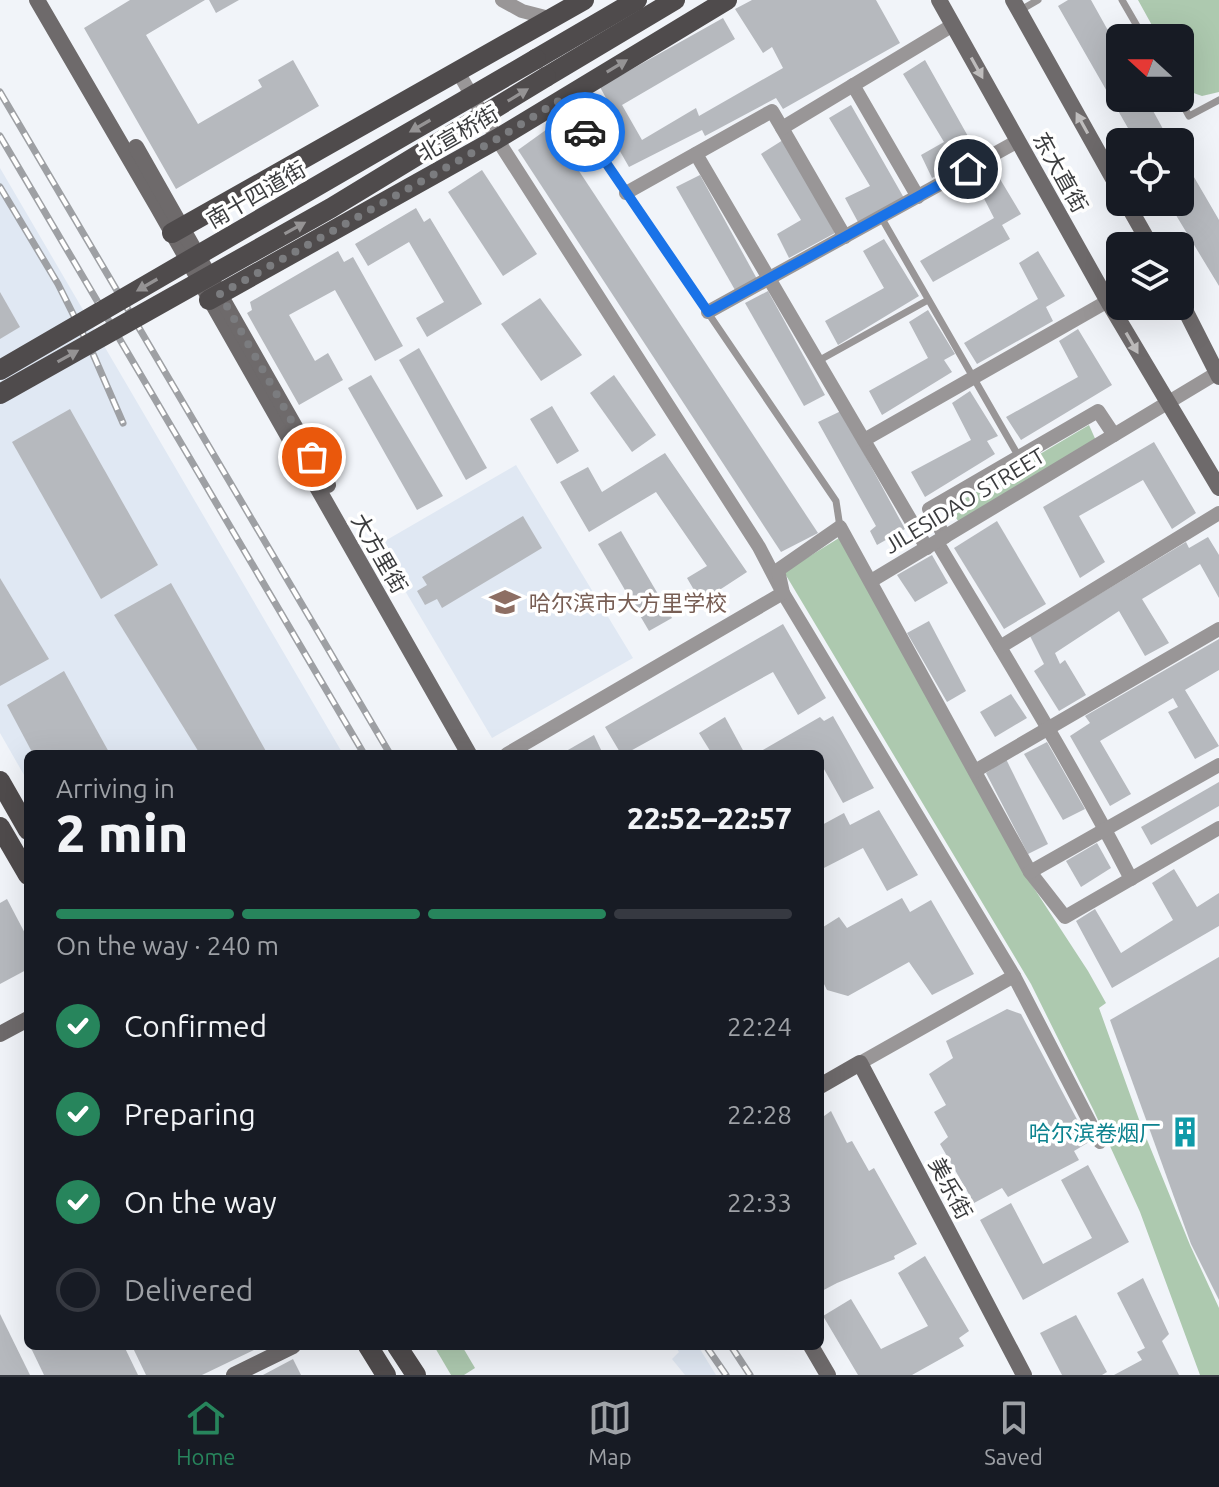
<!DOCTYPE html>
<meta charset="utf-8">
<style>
:root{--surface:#171b24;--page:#20242c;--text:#f1f3f6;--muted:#9ea1a6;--line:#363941;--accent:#27855c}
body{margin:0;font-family:Ubuntu,"Noto Sans SC",sans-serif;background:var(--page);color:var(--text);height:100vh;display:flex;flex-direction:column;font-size:30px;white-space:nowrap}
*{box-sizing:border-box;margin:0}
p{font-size:26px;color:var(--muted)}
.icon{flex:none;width:44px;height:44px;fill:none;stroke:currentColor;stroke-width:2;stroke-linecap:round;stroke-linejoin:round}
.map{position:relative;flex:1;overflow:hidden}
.panel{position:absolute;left:24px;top:750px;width:800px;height:600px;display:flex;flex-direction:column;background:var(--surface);border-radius:12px;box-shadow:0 8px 32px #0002}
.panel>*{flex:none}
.needle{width:52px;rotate:291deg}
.controls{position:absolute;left:1106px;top:24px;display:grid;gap:16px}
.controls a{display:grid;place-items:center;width:88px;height:88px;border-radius:12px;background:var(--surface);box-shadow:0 8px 32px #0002;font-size:40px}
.pin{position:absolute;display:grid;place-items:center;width:68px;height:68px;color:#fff;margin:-34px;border:4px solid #fff;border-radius:50%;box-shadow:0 2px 8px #0007}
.courier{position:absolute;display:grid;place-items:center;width:80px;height:80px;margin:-40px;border:6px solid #1a73e8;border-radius:50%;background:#fff;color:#222;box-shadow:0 2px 10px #0007}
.summary em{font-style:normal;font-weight:800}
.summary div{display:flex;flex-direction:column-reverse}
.summary{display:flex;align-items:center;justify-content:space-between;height:136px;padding:0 32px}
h1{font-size:52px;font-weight:800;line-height:60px}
.bar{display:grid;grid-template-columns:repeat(4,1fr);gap:12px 8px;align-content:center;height:96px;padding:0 32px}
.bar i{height:10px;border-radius:6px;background:var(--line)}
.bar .selected{background:var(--accent)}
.bar p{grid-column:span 4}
ol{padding:0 32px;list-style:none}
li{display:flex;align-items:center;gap:24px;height:88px}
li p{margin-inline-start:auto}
li .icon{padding:8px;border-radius:50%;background:var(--accent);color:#fff;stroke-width:4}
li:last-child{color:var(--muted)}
li i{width:44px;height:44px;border:4px solid var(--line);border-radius:50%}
.tabs{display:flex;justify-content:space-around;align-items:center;height:112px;border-top:2px solid var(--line);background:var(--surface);font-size:22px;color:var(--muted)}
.tabs a{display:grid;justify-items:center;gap:4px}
.tabs .selected{color:var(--accent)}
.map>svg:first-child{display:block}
.built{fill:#e0e8f3}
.green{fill:#adc9af}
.building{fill:#b6b9be}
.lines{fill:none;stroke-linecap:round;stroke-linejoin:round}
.lane{stroke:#999697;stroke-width:7}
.street{stroke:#999697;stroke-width:14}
.secondary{stroke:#6e6a6b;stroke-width:16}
.primary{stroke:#4f4b4c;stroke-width:20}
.rail-casing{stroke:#9ea0a4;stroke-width:7}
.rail{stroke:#fff;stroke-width:4;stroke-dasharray:12;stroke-linecap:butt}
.primary-bridge{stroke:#4f4b4c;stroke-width:20}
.oneway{fill:#959394}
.oneway2{fill:#bebcbc}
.done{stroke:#7b7c7f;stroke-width:8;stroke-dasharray:0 14.4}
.route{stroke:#1a73e8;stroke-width:10}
.labels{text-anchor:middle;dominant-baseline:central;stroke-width:7;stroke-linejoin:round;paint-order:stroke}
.street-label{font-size:22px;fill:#3b3c3e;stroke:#fff}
.education-label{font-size:22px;fill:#785e54;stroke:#fff;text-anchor:start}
.culture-label{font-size:22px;fill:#0d838f;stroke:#fff;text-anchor:end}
</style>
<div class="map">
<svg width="1219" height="1375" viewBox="0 0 1219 1375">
<rect width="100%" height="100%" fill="#f1f4f9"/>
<g class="built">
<polygon points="0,168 343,754 28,754 28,782 0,733"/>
<polygon points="516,465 633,658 492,738 378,545"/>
<polygon points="675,1346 698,1346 716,1375 685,1375 672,1359 679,1352"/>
</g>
<g class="green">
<polygon points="1138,0 1219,0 1219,92 1202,96 1188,91 1180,77 1180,38 1159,38"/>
<polygon points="1089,425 1097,443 959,522 949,508"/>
<polygon points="839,538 1028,879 1088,971 1106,1003 1099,1008 1141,1125 1190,1245 1219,1308 1219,1375 1200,1375 1140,1212 1094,1111 1031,984 784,572"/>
<polygon points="434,1346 462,1346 475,1368 464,1375 451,1375"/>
</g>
<g class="building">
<polygon points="130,0 205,0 146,35 198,124 262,87 258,80 293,60 319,106 176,189 84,28"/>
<polygon points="209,0 239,0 216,13"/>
<polygon points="752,0 876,0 900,43 783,109 776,98 705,136 702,130 629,167 594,106 607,100 600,87 723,18 735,39 622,105 642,140 696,108 699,116 783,68 772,47 763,53 735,9"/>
<polygon points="1068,0 1091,0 1120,52 1120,98 1146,98 1163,129 1136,142 1058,6"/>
<polygon points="925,60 978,154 932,178 921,155 944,142 903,74"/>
<polygon points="851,105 904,198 858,222 845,198 870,186 829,118"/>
<polygon points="550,127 818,533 781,552 518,150"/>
<polygon points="783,140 835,233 789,258 777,234 801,220 761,154"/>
<polygon points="1180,153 1219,220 1219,286 1168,202 1180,202"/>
<polygon points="994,169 1021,214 1002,225 1010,239 933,282 920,261 994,218 975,181"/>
<polygon points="482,170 537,254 503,276 448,192"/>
<polygon points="700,175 757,279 735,290 676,187"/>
<polygon points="416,208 424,222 430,218 482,304 427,337 416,318 444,302 409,242 368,266 355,244"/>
<polygon points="884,239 919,296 838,345 825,321 884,288 863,251"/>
<polygon points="338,251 344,262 353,257 403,346 375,361 335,290 289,315 315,361 328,353 343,380 299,405 247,313 252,310 250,302"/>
<polygon points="1038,251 1065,296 1046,307 1053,321 977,364 964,343 1038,299 1019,263"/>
<polygon points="768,291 825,395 804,406 745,303"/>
<polygon points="0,292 20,327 0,339"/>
<polygon points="540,298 582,355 541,381 501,324"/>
<polygon points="928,310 955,354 944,360 952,372 882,415 869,391 928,358 909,322"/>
<polygon points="1078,329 1112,385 1021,440 1006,417 1078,377 1059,341"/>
<polygon points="419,348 487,468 466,480 399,360"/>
<polygon points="371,375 443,496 417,510 348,388"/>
<polygon points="614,375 656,435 632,452 590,393"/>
<polygon points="970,391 998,436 987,441 995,454 925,497 911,472 971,440 952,403"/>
<polygon points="552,406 579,451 557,464 530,419"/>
<polygon points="70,409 158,565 101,599 12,442"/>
<polygon points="841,411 905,529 877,545 870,531 876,526 818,422"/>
<polygon points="1154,442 1196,513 1172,529 1143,480 1079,516 1105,562 1080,578 1043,507"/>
<polygon points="665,453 747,572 701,602 687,578 707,566 656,492 589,532 560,482 588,467 602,492"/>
<polygon points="523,516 542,548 442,608 437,599 425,605 417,591 427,585 422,577"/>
<polygon points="997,521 1046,604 1004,629 954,548"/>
<polygon points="621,531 672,618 649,631 598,544"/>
<polygon points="1208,537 1219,555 1219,598 1200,564 1142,599 1169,643 1145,656 1119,611 1055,653 1060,664 1065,660 1086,695 1059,711 1034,671 1044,664 1030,636 1186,542 1189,548"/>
<polygon points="932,555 948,583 915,602 897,575"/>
<polygon points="0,578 49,659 0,686"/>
<polygon points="171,583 267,753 265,754 200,754 114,615"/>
<polygon points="929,621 966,691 947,702 907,633"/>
<polygon points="783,624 826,698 798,715 773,672 625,754 621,754 605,727"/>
<polygon points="1219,639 1219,670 1185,690 1219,746 1195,759 1168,712 1178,707 1173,698 1100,741 1131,794 1110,806 1070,736 1090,723 1085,716"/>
<polygon points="64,671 110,754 33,754 7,705"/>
<polygon points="1011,694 1027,718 995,737 980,712"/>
<polygon points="833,716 874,788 843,803 820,762 820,754 756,754 820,717 824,721"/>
<polygon points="725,717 745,754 712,754 699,733"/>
<polygon points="594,735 603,754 561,754"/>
<polygon points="1047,742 1085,809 1063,820 1024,754"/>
<polygon points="1006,759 1048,844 1028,854 986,773"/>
<polygon points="1219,782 1219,806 1151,845 1141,827"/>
<polygon points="879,810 918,875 887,891 863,848 820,870 820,826 844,813 850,825"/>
<polygon points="1097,843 1111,868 1081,887 1066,861"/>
<polygon points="1174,869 1197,907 1219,893 1219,926 1112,988 1076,921 1095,909 1121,953 1173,920 1152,883"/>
<polygon points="902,898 910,912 931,900 974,974 932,995 909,962 848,996 827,990 820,976 820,929 839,917 847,928"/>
<polygon points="7,899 28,939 28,969 0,984 0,903"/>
<polygon points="1219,957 1219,1300 1191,1244 1110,1020"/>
<polygon points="1007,1009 1021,1014 1089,1142 1074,1151 1079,1160 1008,1197 1002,1188 974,1203 940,1144 948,1137 934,1112 946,1105 929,1074 953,1058 946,1041"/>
<polygon points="831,1111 847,1143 852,1141 869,1171 874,1168 917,1244 894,1256 895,1259 837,1283 820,1292 820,1119"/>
<polygon points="1088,1165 1129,1242 1023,1300 980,1220 1011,1203 1043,1264 1092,1238 1061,1180"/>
<polygon points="925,1256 969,1331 959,1338 964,1346 912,1375 858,1375 823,1316 851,1299 881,1349 928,1326 898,1273"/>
<polygon points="1143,1278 1169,1334 1162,1341 1179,1375 1114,1375 1142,1360 1137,1352 1145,1348 1117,1293"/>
<polygon points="0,1314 30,1375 0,1375"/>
<polygon points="1076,1315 1107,1372 1102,1375 1062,1375 1040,1333"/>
<polygon points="30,1346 124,1346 138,1375 44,1375"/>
<polygon points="132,1346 262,1346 202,1375 146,1375"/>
<polygon points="293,1359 301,1375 263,1375"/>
</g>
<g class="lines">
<g class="lane">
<polyline points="1122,0 1144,38"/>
<polyline points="1019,11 1038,0"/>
<polyline points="1179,98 1189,116 1219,100"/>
<polyline points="564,101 836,501 840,527"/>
<polyline points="881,217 1019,457"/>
<polyline points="818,361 928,300"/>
</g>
<g class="street">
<polyline points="502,0 522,11 553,19"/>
<polyline points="458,72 497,139 759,547 783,593 1014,976 1100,1142"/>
<polyline points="853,85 918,197"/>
<polyline points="782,128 845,237"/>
<polyline points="696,154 927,548"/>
<polyline points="626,193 772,111 782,128 953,25"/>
<polyline points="708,312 1018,141"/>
<polyline points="864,440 1108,301"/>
<polyline points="945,537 929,509 1098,411 1114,435"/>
<path d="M937,542C1003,653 1072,764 1131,879"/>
<polyline points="871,581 1217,373"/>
<polyline points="1000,647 1219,513"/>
<polyline points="507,754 783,593 778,570 840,527 1030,872 1065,917 1219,828"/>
<polyline points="975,771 1219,629"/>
<polyline points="1030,872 1219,765"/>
<polyline points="860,1063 1014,976"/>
</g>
<g class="secondary">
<polyline points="37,0 157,206 469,754"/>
<polyline points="939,0 1110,305 1219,488"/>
<polyline points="1013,0 1120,191"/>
<polyline points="136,147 328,485"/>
<polyline points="1126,202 1151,246"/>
<polyline points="1180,300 1219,377"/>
<polyline points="0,1034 28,1019"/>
<polyline points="820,1086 860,1063 1024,1375"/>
<polyline points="811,1346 828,1375"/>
<polyline points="234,1375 293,1346"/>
</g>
<g class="primary">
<polyline points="536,59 637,0"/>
<polyline points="546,77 675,0"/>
<polyline points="172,233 584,0"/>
<polyline points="209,300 497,139 727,0"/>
<polyline points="0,781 28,830"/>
<polyline points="0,827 28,875"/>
<polyline points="368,1346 386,1375"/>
<polyline points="397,1346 416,1375"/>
</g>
<g class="rail-casing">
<g id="rail">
<polyline points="0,92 390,754"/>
<polyline points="0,136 364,754"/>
<polyline points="0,187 58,284 93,354 123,423"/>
<polyline points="706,1346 726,1375"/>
<polyline points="731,1346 750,1375"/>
</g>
</g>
<use href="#rail" class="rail"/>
<g class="primary-bridge">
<polyline points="0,370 536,59"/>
<polyline points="0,394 331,208 546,77"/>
</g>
</g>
<defs><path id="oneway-solid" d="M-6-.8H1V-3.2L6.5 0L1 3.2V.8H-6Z" transform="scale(2)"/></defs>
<g class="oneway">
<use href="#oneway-solid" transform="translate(617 66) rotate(-31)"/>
<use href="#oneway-solid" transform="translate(518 95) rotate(-31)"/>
<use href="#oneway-solid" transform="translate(420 126) rotate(150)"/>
<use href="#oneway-solid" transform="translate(295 228) rotate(-29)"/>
<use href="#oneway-solid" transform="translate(147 285) rotate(150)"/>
<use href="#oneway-solid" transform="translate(68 356) rotate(-29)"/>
</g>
<g class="oneway2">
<use href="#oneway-solid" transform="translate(977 68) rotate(61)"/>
<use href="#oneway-solid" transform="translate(1082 123) rotate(-119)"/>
<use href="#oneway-solid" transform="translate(1132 343) rotate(60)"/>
</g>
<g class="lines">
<polyline class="done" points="312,457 220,294 497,139 562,99 585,132"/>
<polyline class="route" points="585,132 708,312 968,169"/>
</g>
<defs>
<g id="school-bare" transform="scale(2.4)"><path d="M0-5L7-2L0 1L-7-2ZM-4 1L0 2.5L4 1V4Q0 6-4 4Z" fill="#8d6e63" stroke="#fff" stroke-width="2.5" paint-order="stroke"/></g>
<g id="building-bare" transform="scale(2.4)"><path d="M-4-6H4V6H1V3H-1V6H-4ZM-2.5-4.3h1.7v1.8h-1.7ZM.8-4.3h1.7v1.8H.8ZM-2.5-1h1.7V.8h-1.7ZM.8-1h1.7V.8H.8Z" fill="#0f9aa8" stroke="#fff" stroke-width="2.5" paint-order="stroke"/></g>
</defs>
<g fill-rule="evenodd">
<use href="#school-bare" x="505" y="602"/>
<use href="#building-bare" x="1185" y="1132"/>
</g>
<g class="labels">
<g class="street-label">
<text transform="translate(458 133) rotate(-30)">北宣桥街</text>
<text transform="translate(1061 172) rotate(61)">东大直街</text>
<text transform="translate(256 194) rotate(-30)">南十四道街</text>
<text transform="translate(964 500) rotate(-31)">JILESIDAO STREET</text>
<text transform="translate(380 553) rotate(60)">大方里街</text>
<text transform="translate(951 1188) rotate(62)">美乐街</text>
</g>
<g class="education-label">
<text x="529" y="602">哈尔滨市大方里学校</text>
</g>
<g class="culture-label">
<text x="1161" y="1132">哈尔滨卷烟厂</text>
</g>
</g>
</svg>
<div class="controls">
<a><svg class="needle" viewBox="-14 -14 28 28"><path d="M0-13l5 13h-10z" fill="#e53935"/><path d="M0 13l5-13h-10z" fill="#9ea1a6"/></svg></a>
<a><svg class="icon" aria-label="locate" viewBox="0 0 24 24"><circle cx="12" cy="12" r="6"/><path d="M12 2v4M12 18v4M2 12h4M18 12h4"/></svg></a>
<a><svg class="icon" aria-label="layers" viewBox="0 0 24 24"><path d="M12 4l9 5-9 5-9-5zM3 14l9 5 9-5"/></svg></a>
</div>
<div class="pin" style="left:312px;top:457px;background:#ea580c"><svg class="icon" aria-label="bag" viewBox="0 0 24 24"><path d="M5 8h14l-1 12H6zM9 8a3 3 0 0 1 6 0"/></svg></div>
<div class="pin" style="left:968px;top:169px;background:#1f2937"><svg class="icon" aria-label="home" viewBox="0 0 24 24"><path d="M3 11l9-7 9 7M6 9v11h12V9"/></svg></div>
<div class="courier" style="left:585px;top:132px"><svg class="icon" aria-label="car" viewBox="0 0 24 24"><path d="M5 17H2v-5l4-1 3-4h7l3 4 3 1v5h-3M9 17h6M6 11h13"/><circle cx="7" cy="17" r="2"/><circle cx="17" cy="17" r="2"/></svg></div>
<section class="panel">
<div class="summary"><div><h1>2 min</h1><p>Arriving in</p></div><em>22:52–22:57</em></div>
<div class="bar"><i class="selected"></i><i class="selected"></i><i class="selected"></i><i></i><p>On the way · 240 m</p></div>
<ol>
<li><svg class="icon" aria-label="check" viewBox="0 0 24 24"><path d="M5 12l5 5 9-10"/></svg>Confirmed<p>22:24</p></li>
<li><svg class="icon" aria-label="check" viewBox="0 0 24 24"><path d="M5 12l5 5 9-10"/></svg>Preparing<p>22:28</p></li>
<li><svg class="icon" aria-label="check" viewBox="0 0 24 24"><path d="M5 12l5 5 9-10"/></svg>On the way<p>22:33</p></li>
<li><i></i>Delivered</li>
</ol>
</section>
</div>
<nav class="tabs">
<a class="selected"><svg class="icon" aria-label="home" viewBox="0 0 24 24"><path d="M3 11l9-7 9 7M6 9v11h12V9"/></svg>Home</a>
<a><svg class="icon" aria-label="map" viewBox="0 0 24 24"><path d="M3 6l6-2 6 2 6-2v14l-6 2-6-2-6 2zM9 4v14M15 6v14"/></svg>Map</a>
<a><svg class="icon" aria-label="saved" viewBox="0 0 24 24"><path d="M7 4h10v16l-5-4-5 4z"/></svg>Saved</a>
</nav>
